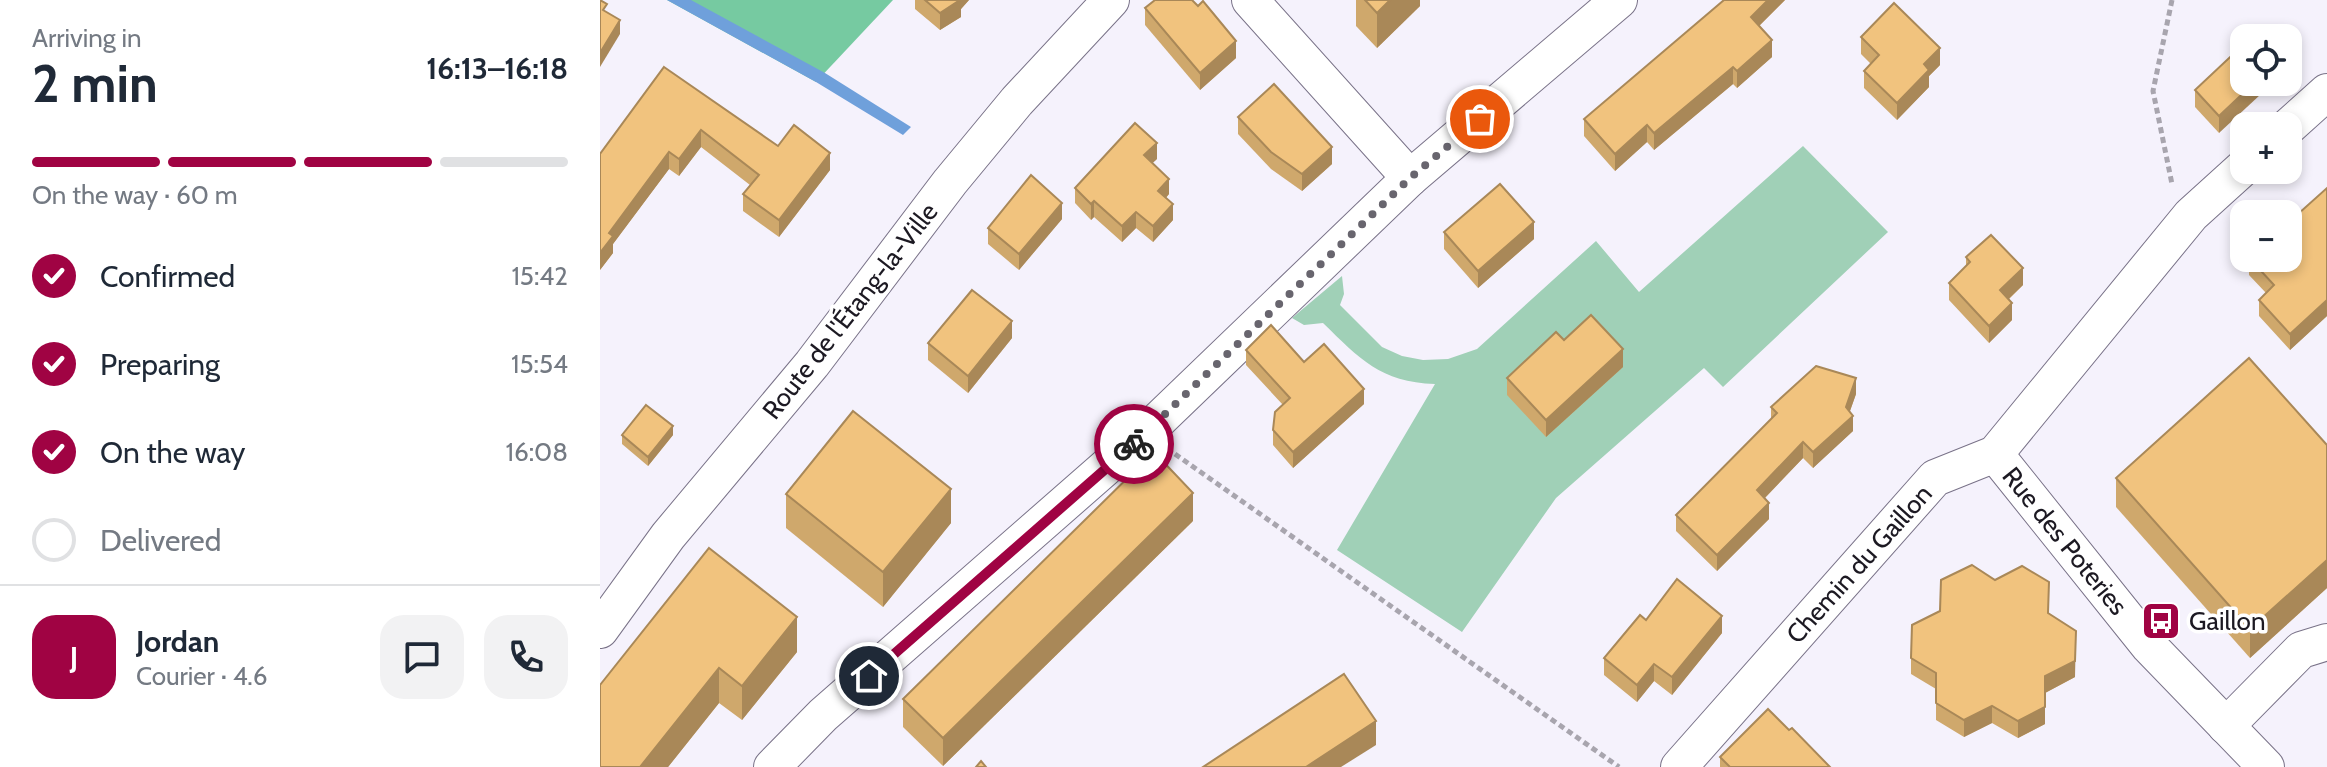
<!DOCTYPE html>
<meta charset="utf-8">
<style>
:root{--surface:#fff;--page:#f2f2f3;--text:#1f2937;--muted:#747a83;--line:#e0e1e3;--accent:#a00343}
body{margin:0;font-family:Cabin,sans-serif;background:var(--page);color:var(--text);height:100vh;display:flex;flex-direction:column;font-size:30px;white-space:nowrap}
*{box-sizing:border-box;margin:0}
p{font-size:26px;color:var(--muted)}
.icon{flex:none;width:44px;height:44px;fill:none;stroke:currentColor;stroke-width:2;stroke-linecap:round;stroke-linejoin:round}
.map{position:relative;flex:1;overflow:hidden}
.side{display:flex;flex-direction:column;background:var(--surface);width:600px}
.side>*{flex:none}
.buttons{position:absolute;left:1630px;top:24px;display:grid;gap:16px}
.buttons a{display:grid;place-items:center;width:72px;height:72px;border-radius:16px;background:var(--surface);box-shadow:0 4px 12px #0003;font-size:40px}
.pin{position:absolute;display:grid;place-items:center;width:68px;height:68px;color:#fff;margin:-34px;border:4px solid #fff;border-radius:50%;box-shadow:0 2px 8px #0007}
.courier{position:absolute;display:grid;place-items:center;width:80px;height:80px;margin:-40px;border:6px solid #a00343;border-radius:50%;background:#fff;color:#222;box-shadow:0 2px 10px #0007}
.head em{font-style:normal;font-weight:700}
.head div{display:flex;flex-direction:column-reverse}
.head{display:flex;align-items:center;justify-content:space-between;height:136px;padding:0 32px}
h1{font-size:52px;font-weight:700;line-height:60px}
.bar{display:grid;grid-template-columns:repeat(4,1fr);gap:12px 8px;align-content:center;height:96px;padding:0 32px}
.bar i{height:10px;border-radius:6px;background:var(--line)}
.bar .selected{background:var(--accent)}
.bar p{grid-column:span 4}
.line{display:flex;align-items:center;gap:20px;padding:0 32px;border-top:2px solid var(--line)}
.line div{flex:1}
.round{display:grid;place-items:center;flex:none;width:84px;height:84px;border-radius:24px;background:var(--page)}
ol{padding:0 32px;list-style:none}
li{display:flex;align-items:center;gap:24px;height:88px}
li p{margin-inline-start:auto}
li .icon{padding:8px;border-radius:50%;background:var(--accent);color:#fff;stroke-width:4}
li:last-child{color:var(--muted)}
li i{width:44px;height:44px;border:4px solid var(--line);border-radius:50%}
main{display:flex;flex:1;min-height:0}
.map>svg:first-child{display:block}
.green{fill:#a0d0b7}
.forest{fill:#76caa1}
.water{fill:#6fa0db}
.lines{fill:none;stroke-linecap:round;stroke-linejoin:round}
.minor-casing{stroke:#797288;stroke-width:38}
.path{stroke:#a8a5ae;stroke-width:5;stroke-dasharray:6 4;stroke-linecap:butt}
.minor{stroke:#fff;stroke-width:36}
.wall{fill:#cfa86c}
.shaded-wall{fill:#a98858}
.building{fill:#f1c37e;stroke:#a98858;stroke-width:2}
.done{stroke:#68656e;stroke-width:8;stroke-dasharray:0 14.4}
.route{stroke:#a00343;stroke-width:10}
.labels{text-anchor:middle;dominant-baseline:central;stroke-width:7;stroke-linejoin:round;paint-order:stroke}
.street-label{font-size:26px;fill:#1c1922;stroke:#fff}
.poi-label{font-size:26px;fill:#1c1922;stroke:#fff;text-anchor:start}
</style>
<main>
<section class="side">
<div class="head"><div><h1>2 min</h1><p>Arriving in</p></div><em>16:13–16:18</em></div>
<div class="bar"><i class="selected"></i><i class="selected"></i><i class="selected"></i><i></i><p>On the way · 60 m</p></div>
<ol>
<li><svg class="icon" aria-label="check" viewBox="0 0 24 24"><path d="M5 12l5 5 9-10"/></svg>Confirmed<p>15:42</p></li>
<li><svg class="icon" aria-label="check" viewBox="0 0 24 24"><path d="M5 12l5 5 9-10"/></svg>Preparing<p>15:54</p></li>
<li><svg class="icon" aria-label="check" viewBox="0 0 24 24"><path d="M5 12l5 5 9-10"/></svg>On the way<p>16:08</p></li>
<li><i></i>Delivered</li>
</ol>
<div class="line" style="height:144px"><b class="round" style="background:var(--accent);color:#fff">J</b><div><b>Jordan</b><p>Courier · 4.6</p></div><a class="round"><svg class="icon" aria-label="chat" viewBox="0 0 24 24"><path d="M4 5h16v11H9l-5 4z"/></svg></a><a class="round"><svg class="icon" aria-label="phone" viewBox="0 0 24 24"><path d="M5 4h4l2 5-3 2q2 4 5 5l2-3 5 2v4C11 20 4 13 5 4z"/></svg></a></div>
</section>
<div class="map">
<svg width="1727" height="767" viewBox="0 0 1727 767">
<rect width="100%" height="100%" fill="#f5f2fc"/>
<path class="green" d="M1203,146L1288,232L1123,387L1104,368L956,498L862,632L737,550L835,384C780,382 760,359 723,323L704,325L692,318L742,276L744,294L740,305L782,347L802,356L823,360L848,359L877,349L996,241L1039,292Z"/>
<polygon class="forest" points="67,0 293,0 216,82"/>
<polygon class="water" points="67,0 91,0 225,73 311,127 303,135 216,82"/>
<g class="lines">
<g class="minor-casing">
<g id="minor">
<polyline points="650,0 810,178"/>
<polyline points="1688,127 1727,92"/>
<polyline points="1395,454 1549,646 1666,767"/>
<polyline points="0,630 68,536 212,364 350,182 417,101 511,0"/>
<polyline points="1626,726 1701,650 1727,642"/>
<polyline points="172,767 223,715 545,433 810,178 1019,0"/>
<polyline points="1079,767 1335,478 1395,454 1591,215 1644,167"/>
</g>
</g>
<g class="path">
<polyline points="1572,0 1553,91 1572,184"/>
<polyline points="575,454 1019,767"/>
</g>
<use href="#minor" class="minor"/>
</g>
<g class="wall">
<polygon points="315,0 369,0 361,9 361,17 340,30 315,9"/>
<polygon points="756,0 820,0 820,6 777,48 756,26"/>
<polygon points="1124,0 1185,0 1159,26 1172,57 1137,88 1133,84 1054,150 1047,142 1015,171 984,136 984,119"/>
<polygon points="545,8 636,58 600,90 545,25"/>
<polygon points="1261,37 1340,65 1329,76 1329,87 1297,120 1264,88 1264,71 1271,64 1261,54"/>
<polygon points="1644,44 1619,133 1595,107 1595,90"/>
<polygon points="64,67 178,146 230,170 179,237 143,211 143,194 150,185 101,147 79,176 69,169 13,244 13,253 0,270"/>
<polygon points="638,117 732,164 702,191 671,169 638,134"/>
<polygon points="557,159 552,163 569,194 566,198 573,220 553,242 536,228 522,242 494,217 491,220 475,203 475,188"/>
<polygon points="1727,188 1727,316 1690,350 1659,316 1659,300 1666,293 1649,275 1649,258"/>
<polygon points="462,219 419,270 388,244 388,228"/>
<polygon points="844,232 934,239 878,288 844,249"/>
<polygon points="1366,257 1423,285 1409,299 1412,320 1389,343 1349,300 1349,283 1366,266"/>
<polygon points="412,338 368,393 328,360 328,343"/>
<polygon points="964,340 1023,367 946,437 907,395 907,378"/>
<polygon points="646,350 704,362 764,404 693,468 673,445 673,430 683,405 646,365"/>
<polygon points="1256,394 1250,411 1253,431 1213,468 1203,458 1165,498 1169,519 1117,571 1076,531 1076,515 1171,419 1171,407"/>
<polygon points="22,435 73,435 48,466 22,444"/>
<polygon points="1727,445 1727,588 1650,658 1516,507 1516,478"/>
<polygon points="186,494 351,523 283,607 186,528"/>
<polygon points="593,521 343,766 303,727 303,699"/>
<polygon points="1449,613 1475,677 1445,693 1445,724 1418,738 1392,723 1364,737 1336,720 1336,689 1311,674 1311,658"/>
<polygon points="1046,620 1122,633 1072,695 1054,681 1037,702 1004,675 1004,658"/>
<polygon points="197,652 142,720 119,703 68,767 0,767 0,685"/>
<polygon points="1189,730 1230,767 1120,767 1120,757"/>
</g>
<g class="shaded-wall">
<polygon points="358,0 369,0 361,9 361,17 340,30 340,13"/>
<polygon points="790,0 820,0 820,6 777,48 777,13"/>
<polygon points="1168,0 1185,0 1151,34 1151,17"/>
<polygon points="20,20 20,34 0,67 0,53"/>
<polygon points="1172,40 1172,57 1137,88 1137,71"/>
<polygon points="636,41 636,58 600,90 600,73"/>
<polygon points="1340,48 1340,65 1329,76 1329,87 1297,120 1297,103 1324,64"/>
<polygon points="1133,67 1133,84 1054,150 1054,133"/>
<polygon points="1655,82 1674,82 1619,133 1619,116"/>
<polygon points="1047,125 1047,142 1015,171 1015,154"/>
<polygon points="101,130 101,147 79,176 79,159"/>
<polygon points="557,143 557,159 544,171 544,155"/>
<polygon points="732,147 732,164 702,191 702,174"/>
<polygon points="69,152 69,169 13,244 13,253 0,270 0,253 9,233"/>
<polygon points="230,153 230,170 179,237 179,220"/>
<polygon points="569,179 569,194 558,206 558,191"/>
<polygon points="494,201 494,217 491,220 491,204"/>
<polygon points="462,203 462,219 419,270 419,254"/>
<polygon points="573,204 573,220 553,242 553,226"/>
<polygon points="536,212 536,228 522,242 522,226"/>
<polygon points="934,222 934,239 878,288 878,271"/>
<polygon points="1423,268 1423,285 1400,307 1400,290"/>
<polygon points="1727,300 1727,316 1690,350 1690,334"/>
<polygon points="1412,303 1412,320 1389,343 1389,326"/>
<polygon points="412,321 412,338 368,393 368,376"/>
<polygon points="1023,349 1023,367 946,437 946,420"/>
<polygon points="1256,378 1256,394 1246,422 1253,416 1253,431 1213,468 1213,452 1246,407"/>
<polygon points="764,389 764,404 693,468 693,452"/>
<polygon points="73,426 73,435 48,466 48,457"/>
<polygon points="1203,442 1203,458 1157,506 1157,490"/>
<polygon points="351,489 351,523 283,607 283,572"/>
<polygon points="593,493 593,521 343,766 343,738"/>
<polygon points="1169,503 1169,519 1117,571 1117,555"/>
<polygon points="1727,560 1727,588 1650,658 1650,629"/>
<polygon points="1122,616 1122,633 1072,695 1072,677"/>
<polygon points="197,617 197,652 142,720 142,686"/>
<polygon points="1476,631 1475,677 1445,693 1445,724 1418,738 1418,721 1445,676"/>
<polygon points="1054,664 1054,681 1037,702 1037,685"/>
<polygon points="119,668 119,703 68,767 40,767"/>
<polygon points="1392,706 1392,723 1364,737 1364,720"/>
<polygon points="776,721 776,745 741,767 706,767"/>
</g>
<g class="building">
<polygon points="0,0 7,4 3,10 20,20 0,53"/>
<polygon points="325,0 360,0 340,13"/>
<polygon points="555,0 592,0 598,6 603,1 636,41 600,73 545,8"/>
<polygon points="765,0 790,0 777,13"/>
<polygon points="1124,0 1168,0 1151,17 1172,40 1137,71 1133,67 1054,133 1047,125 1015,154 984,119"/>
<polygon points="1294,3 1340,48 1324,64 1329,70 1297,103 1264,71 1279,55 1261,37"/>
<polygon points="1662,27 1672,38 1650,38"/>
<polygon points="1644,44 1644,82 1655,82 1619,116 1595,90"/>
<polygon points="64,67 178,146 194,125 230,153 179,220 143,194 159,175 101,130 79,159 69,152 9,233 13,236 0,253 0,154"/>
<polygon points="674,84 732,147 702,174 671,152 638,117"/>
<polygon points="535,123 557,143 544,155 569,179 558,191 573,204 553,226 536,212 522,226 494,201 491,204 475,188"/>
<polygon points="431,175 462,203 419,254 388,228"/>
<polygon points="900,184 934,222 878,271 844,232"/>
<polygon points="1727,188 1727,300 1690,334 1659,300 1674,285 1649,258 1688,258 1688,223"/>
<polygon points="1391,235 1423,268 1400,290 1412,303 1389,326 1349,283 1370,262 1366,257"/>
<polygon points="372,290 412,321 368,376 328,343"/>
<polygon points="991,315 1023,349 946,420 907,378 956,332 964,340"/>
<polygon points="671,325 704,362 724,344 764,389 693,452 673,430 675,412 690,398 646,350"/>
<polygon points="1649,358 1727,445 1727,560 1650,629 1516,478"/>
<polygon points="1216,366 1256,378 1246,407 1253,416 1213,452 1203,442 1157,490 1169,503 1117,555 1076,515 1177,413 1171,407"/>
<polygon points="46,405 73,426 48,457 22,435"/>
<polygon points="253,411 351,489 283,572 186,494"/>
<polygon points="554,452 593,493 343,738 303,699"/>
<polygon points="109,548 197,617 142,686 119,668 40,767 0,767 0,685"/>
<polygon points="1372,565 1395,580 1422,566 1449,582 1448,613 1476,631 1475,661 1445,676 1445,707 1418,721 1392,706 1364,720 1336,703 1336,673 1311,658 1312,625 1340,611 1341,580"/>
<polygon points="1077,579 1122,616 1072,677 1054,664 1037,685 1004,658 1040,615 1046,620"/>
<polygon points="744,674 776,721 706,767 603,767"/>
<polygon points="1168,709 1189,730 1192,728 1230,767 1130,767 1120,757"/>
<polygon points="381,761 386,767 376,767"/>
</g>
<g class="lines">
<polyline class="done" points="534,444 810,178 880,119"/>
<polyline class="route" points="269,676 534,444"/>
</g>
<defs>
<g id="bus-square" transform="scale(2)"><rect x="-9" y="-9" width="18" height="18" rx="4" fill="#a00343" stroke="#fff"/><path d="M-5-6H5V4H4V6H2V4H-2V6H-4V4H-5ZM-3.5-4V0h7V-4ZM-3.5 1.2v1.5H-2V1.2ZM2 1.2v1.5H3.5V1.2Z" fill="#fff"/></g>
</defs>
<g fill-rule="evenodd">
<use href="#bus-square" x="1561" y="621"/>
</g>
<g class="labels">
<g class="street-label">
<text transform="translate(250 311) rotate(-52)">Route de l'Étang-la-Ville</text>
<text transform="translate(1465 541) rotate(51)">Rue des Poteries</text>
<text transform="translate(1259 564) rotate(-48)">Chemin du Gaillon</text>
</g>
<g class="poi-label">
<text x="1589" y="621">Gaillon</text>
</g>
</g>
</svg>
<div class="buttons">
<a><svg class="icon" aria-label="locate" viewBox="0 0 24 24"><circle cx="12" cy="12" r="6"/><path d="M12 2v4M12 18v4M2 12h4M18 12h4"/></svg></a>
<a>+</a>
<a>−</a>
</div>
<div class="pin" style="left:880px;top:119px;background:#ea580c"><svg class="icon" aria-label="bag" viewBox="0 0 24 24"><path d="M5 8h14l-1 12H6zM9 8a3 3 0 0 1 6 0"/></svg></div>
<div class="pin" style="left:269px;top:676px;background:#1f2937"><svg class="icon" aria-label="home" viewBox="0 0 24 24"><path d="M3 11l9-7 9 7M6 9v11h12V9"/></svg></div>
<div class="courier" style="left:534px;top:444px"><svg class="icon" aria-label="bike" viewBox="0 0 24 24"><circle cx="6" cy="16" r="4"/><circle cx="18" cy="16" r="4"/><path d="M6 16l4-8h5l3 8M10 8l3 8H6M13 5h3"/></svg></div>
</div>
</main>
